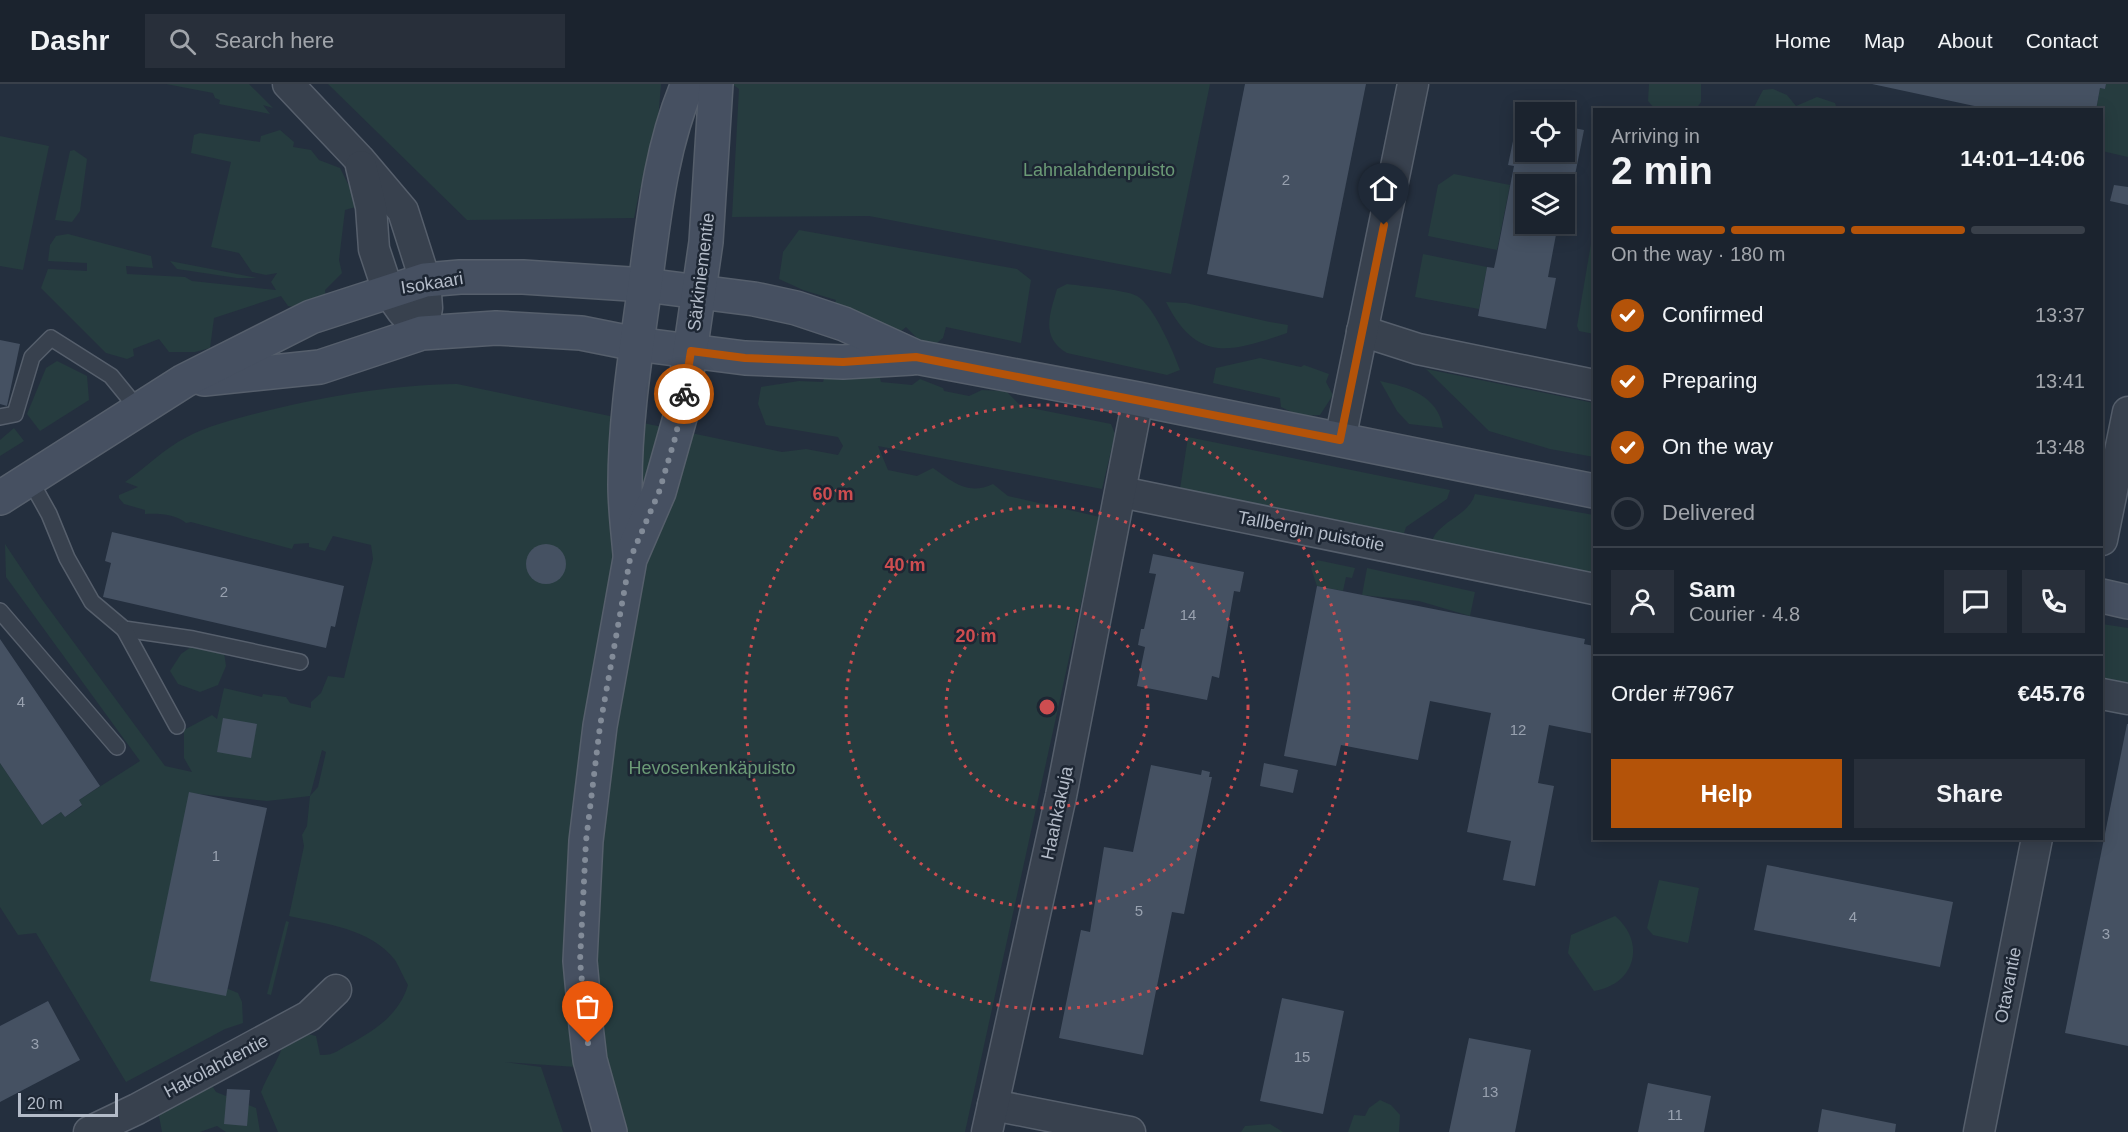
<!DOCTYPE html>
<meta charset="utf-8">
<style>
:root{--surface:#1b232e;--page:#282f3a;--text:#f1f3f6;--muted:#a0a4aa;--line:#39404a;--accent:#b45309}
body{margin:0;font-family:Arial,sans-serif;background:var(--page);color:var(--text);height:100vh;display:flex;flex-direction:column;font-size:22px;white-space:nowrap}
*{box-sizing:border-box;margin:0}
p{font-size:20px;color:var(--muted)}
.icon{flex:none;width:33px;height:33px;fill:none;stroke:currentColor;stroke-width:2;stroke-linecap:round;stroke-linejoin:round}
.map{position:relative;flex:1;overflow:hidden}
.sheet{position:absolute;left:1593px;top:24px;width:510px;height:732px;display:flex;flex-direction:column;background:var(--surface);border-radius:0px;box-shadow:0 3px 15px #0003,0 0 0 2px var(--line)}
.sheet>*{flex:none}
.fabs{position:absolute;left:1515px;top:18px;display:grid;gap:12px}
.fabs a{display:grid;place-items:center;width:60px;height:60px;border-radius:0px;background:var(--surface);box-shadow:0 3px 15px #0003,0 0 0 2px var(--line);font-size:30px}
.scale{position:absolute;left:18px;bottom:15px;width:100px;box-sizing:border-box;padding-left:6px;border:3px solid #b4bcc9;border-top:0;font-size:16px;line-height:21px;white-space:nowrap;color:#b4bcc9;-webkit-text-stroke:4px #1d2633;paint-order:stroke}
.pin{position:absolute;display:grid;place-items:center;width:51px;height:51px;color:#fff;margin:-62px -26px;border-radius:50% 50% 50% 0;rotate:-45deg;box-shadow:0 0 6px #0007}
.pin .icon{rotate:45deg}
.courier{position:absolute;display:grid;place-items:center;width:60px;height:60px;margin:-30px;border:4px solid #b45309;border-radius:50%;background:#fff;color:#222;box-shadow:0 2px 8px #0007}
.headline em{font-style:normal;font-weight:700}
.headline div{display:flex;flex-direction:column-reverse}
.headline{display:flex;align-items:center;justify-content:space-between;height:102px;padding:0 18px}
h1{font-size:39px;font-weight:700;line-height:45px}
.bar{display:grid;grid-template-columns:repeat(4,1fr);gap:9px 6px;align-content:center;height:72px;padding:0 18px}
.bar i{height:8px;border-radius:4px;background:var(--line)}
.bar .active{background:var(--accent)}
.bar p{grid-column:span 4}
.line{display:flex;align-items:center;gap:15px;padding:0 18px;border-top:2px solid var(--line)}
.line div{flex:1}
.round{display:grid;place-items:center;flex:none;width:63px;height:63px;border-radius:0px;background:var(--page)}
ol{padding:0 18px;list-style:none}
li{display:flex;align-items:center;gap:18px;height:66px}
li p{margin-inline-start:auto}
li .icon{padding:6px;border-radius:50%;background:var(--accent);color:#fff;stroke-width:4}
li:last-child{color:var(--muted)}
li i{width:33px;height:33px;border:3px solid var(--line);border-radius:50%}
.primary-button{display:flex;gap:12px;margin-top:auto;padding:12px 18px}
.primary-button a{flex:1;height:69px;border-radius:0px;background:var(--accent);color:#fff;font-size:24px;font-weight:700;line-height:69px;text-align:center}
.primary-button a+a{background:var(--page);color:var(--text)}
header{display:flex;align-items:center;gap:36px;box-sizing:border-box;height:84px;padding:0 30px;background:var(--surface);border-bottom:2px solid var(--line)}
header strong{font-size:28px}
nav{display:flex;gap:33px;margin-inline-start:auto;font-size:21px}
.search{width:420px;height:54px;background:var(--page);display:flex;align-items:center;gap:15px;box-sizing:border-box;padding:0 21px;border-radius:0px;color:var(--muted);font-size:22px}
.map>svg:first-child{display:block}
.green{fill:#263c3f;fill-rule:evenodd}
.building{fill:#455162}
.lines{fill:none;stroke-linecap:round;stroke-linejoin:round}
.lane-casing{stroke:#565f6c;stroke-width:18}
.street-casing{stroke:#565f6c;stroke-width:33}
.secondary-casing{stroke:#565f6c;stroke-width:36}
.lane{stroke:#38414e;stroke-width:15}
.street{stroke:#38414e;stroke-width:30}
.secondary{stroke:#465061;stroke-width:33}
.done{stroke:#828b98;stroke-width:6;stroke-dasharray:0 10.8}
.route{stroke:#b45309;stroke-width:8}
.ring{fill:none;stroke:#ce4d50;stroke-width:3;stroke-dasharray:3 6}
.labels{text-anchor:middle;dominant-baseline:central;stroke-width:5;stroke-linejoin:round;paint-order:stroke}
.number-label{font-size:15px;fill:#98a1af}
.park-label{font-size:18px;fill:#6b9a76;stroke:#1d2633}
.street-label{font-size:18px;fill:#b4bcc9;stroke:#1d2633}
.centre{fill:#ce4d50;stroke:#1d2633;stroke-width:3}
.ring-label{font-size:18px;text-anchor:middle;font-weight:bold;fill:#ce4d50;stroke:#1d2633;stroke-width:5;stroke-linejoin:round;paint-order:stroke}
</style>
<header>
<strong>Dashr</strong>
<div class="search"><svg class="icon" aria-label="search" viewBox="0 0 24 24"><circle cx="10" cy="10" r="6"/><path d="M15 15l6 6"/></svg>Search here</div>
<nav><a>Home</a><a>Map</a><a>About</a><a>Contact</a></nav>
</header>
<div class="map">
<svg width="2128" height="1048" viewBox="0 0 2128 1048">
<rect width="100%" height="100%" fill="#242f3e"/>
<g class="green">
<polygon points="166,0 249,0 273,24 263,21 270,30 219,20 220,16 215,14 213,9"/>
<polygon points="328,0 661,0 658,37 646,102 640,104 634,134 467,136"/>
<polygon points="732,0 1210,0 1171,190 869,132 732,133 739,5"/>
<polygon points="1649,0 1701,0 1701,18 1696,25 1655,25 1648,17"/>
<polygon points="2106,0 2128,0 2128,73 2102,67 2102,26 2096,26 2100,4 2105,5"/>
<polygon points="1773,5 1787,11 1796,22 1817,13 1835,19 1837,25 1753,25 1763,6"/>
<polygon points="280,46 294,58 293,63 311,66 319,76 340,84 359,122 345,126 339,176 342,189 325,206 326,219 318,227 288,222 281,212 214,234 210,264 195,268 169,268 159,255 133,265 134,272 127,275 106,269 41,204 48,185 87,187 87,179 48,177 50,161 56,152 68,150 151,172 153,184 126,182 127,190 185,193 192,197 276,206 271,198 277,189 266,191 252,188 239,169 211,163 231,78 191,69 194,51 200,49 260,58 261,52"/>
<polygon points="0,52 49,62 23,186 0,182"/>
<polygon points="74,66 87,75 80,127 72,138 55,136 70,67"/>
<polygon points="1454,90 1510,101 1497,166 1428,152 1438,101"/>
<polygon points="1594,142 1594,250 1579,247 1577,242"/>
<path d="M799,146L1017,185L1031,196L1021,259L946,243L943,254L932,263L921,258L906,243L874,270L881,298L912,301L920,295L943,304L944,307L969,312L982,306L1006,307L1021,322L1111,340L1115,350L1102,405L878,362L888,386L917,392L933,384C953,398 968,412 993,400L1008,412L1100,433L965,1048H612L590,984L504,978L541,983L563,1048H278L261,1008C268,990 280,974 285,955L300,948L316,952L320,971C333,972 338,966 350,960C375,946 399,931 408,901C403,893 400,884 395,876C370,844 326,840 289,832L304,762L302,751L307,742L310,712L267,717L189,709L221,902L238,909L242,918L243,939L225,945L126,998L36,849L18,851L0,823V679L42,741L61,728L65,733L82,722L79,716L140,677L6,493L5,460L41,514L165,682L192,688L184,674V646L212,631L217,635L224,604L262,613L263,610L286,613L290,619L311,624V618L321,609L328,592L344,594L373,475L371,461L333,452L325,467L309,463V459L294,460L292,465L191,438L186,439C176,430 158,429 145,430V426L124,420L119,414V411L138,403L125,398C146,384 163,365 187,353C212,340 243,333 270,326C334,311 391,301 457,300L782,368L806,365L838,371L843,362L838,353L766,341L758,320L761,303L799,297L823,298L828,283L848,268L834,221L836,216L803,206L779,195L783,168ZM322,666L326,668L318,703L310,712Z"/>
<polygon points="1423,170 1487,183 1479,225 1415,213"/>
<polygon points="170,177 257,194 237,194 177,185"/>
<path d="M1067,200C1081,202 1127,206 1137,212C1154,222 1173,267 1180,286L1167,291L1067,269C1040,253 1050,230 1057,205Z"/>
<path d="M1166,218L1186,219L1270,238L1288,241L1287,249C1232,268 1197,280 1166,218Z"/>
<polygon points="1260,274 1301,283 1304,281 1329,290 1326,298 1333,311 1320,331 1300,332 1281,323 1280,314 1213,299 1216,284"/>
<polygon points="57,277 87,292 89,316 40,347 27,330 46,284"/>
<polygon points="1426,285 1594,319 1594,373 1550,365 1489,347"/>
<path d="M1380,297C1409,303 1438,312 1443,344L1409,340L1397,327Z"/>
<polygon points="14,344 24,357 0,372 0,356"/>
<polygon points="1188,353 1450,406 1447,415 1406,443 1403,452 1180,405"/>
<path d="M1475,410L1594,431V491L1432,457C1440,436 1469,432 1475,410Z"/>
<polygon points="1317,476 1355,484 1352,494 1346,493 1343,507 1317,502 1311,484"/>
<polygon points="1367,484 1475,508 1470,532 1419,517 1362,511"/>
<polygon points="2102,540 2128,544 2128,599 2102,594"/>
<polygon points="191,563 224,568 226,582 218,601 200,608 178,600 170,587 181,570"/>
<polygon points="1659,796 1699,804 1688,859 1653,851 1647,844"/>
<path d="M1615,832C1646,858 1636,900 1594,907L1568,869L1571,851Z"/>
<polygon points="286,837 289,838 271,911 267,910"/>
<polygon points="209,997 216,1008 256,1024 260,1048 226,1048 217,1042 200,1048 162,1048 158,1027"/>
<polygon points="1380,1016 1391,1021 1400,1031 1399,1048 1348,1048 1354,1031 1365,1032 1369,1024"/>
<polygon points="1270,1040 1283,1048 1241,1048 1245,1042"/>
</g>
<g class="building">
<polygon points="1245,0 1366,0 1323,214 1207,190"/>
<polygon points="1872,0 2106,0 2105,5 2100,4 2096,26 1993,26"/>
<polygon points="1518,33 1526,35 1526,68 1564,68 1564,42 1584,46 1574,96 1567,94 1566,100 1526,100 1526,140 1558,140 1548,193 1556,194 1546,245 1478,232 1487,183 1494,184 1496,175 1514,82 1508,81"/>
<polygon points="2114,101 2128,103 2128,121 2110,117"/>
<polygon points="0,256 20,260 7,322 0,320"/>
<polygon points="112,448 344,502 335,543 331,542 326,564 103,513 111,479 105,477"/>
<circle cx="546" cy="480" r="20"/>
<polygon points="1153,470 1244,488 1240,508 1234,507 1219,594 1212,592 1207,616 1137,602 1145,563 1138,561 1141,545 1144,545 1156,490 1149,489"/>
<polygon points="1317,502 1585,555 1584,560 1594,562 1594,650 1549,641 1538,699 1554,702 1535,802 1503,796 1511,757 1467,748 1491,629 1430,617 1418,676 1341,661 1336,682 1284,672"/>
<polygon points="0,555 100,702 79,716 82,721 65,733 61,728 42,741 0,679"/>
<polygon points="223,634 257,640 251,674 217,668"/>
<polygon points="2127,640 2128,640 2128,962 2065,949"/>
<polygon points="1264,679 1298,686 1293,709 1260,702"/>
<polygon points="1151,681 1201,691 1202,686 1210,688 1209,693 1212,693 1184,830 1172,828 1143,971 1059,954 1081,846 1090,848 1104,763 1133,768"/>
<polygon points="189,708 267,724 226,912 150,897"/>
<polygon points="1767,781 1953,818 1940,883 1754,846"/>
<polygon points="1282,914 1344,927 1323,1030 1260,1017"/>
<polygon points="48,917 80,976 0,1018 0,942"/>
<polygon points="1469,954 1531,966 1515,1048 1449,1048"/>
<polygon points="1648,999 1711,1012 1704,1048 1638,1048"/>
<polygon points="227,1005 250,1006 247,1042 224,1040"/>
<polygon points="1822,1025 1896,1040 1895,1048 1818,1048"/>
</g>
<g class="lines">
<g class="lane-casing">
<g id="lane">
<polyline points="0,333 15,330 32,273 51,254 111,292 138,325"/>
<polyline points="30,396 49,430 67,474 92,518 124,545 193,555 300,578"/>
<polyline points="0,527 117,663"/>
<polyline points="124,545 177,642"/>
</g>
</g>
<g class="street-casing">
<g id="street">
<polyline points="288,0 359,75 403,127 425,196 427,224 422,249"/>
<polyline points="361,82 371,123 374,165 388,207 402,227 422,249"/>
<polyline points="1362,247 1418,265 1594,301"/>
<polyline points="1340,356 1413,0"/>
<polyline points="1121,408 1594,505"/>
<polyline points="2102,456 2128,328"/>
<polyline points="2102,610 2128,615"/>
<polyline points="993,1021 1130,1048"/>
<polyline points="89,1048 137,1025 309,932 336,906"/>
<polyline points="987,1048 1061,712 1138,315"/>
<polyline points="1979,1048 2037,754"/>
</g>
</g>
<g class="secondary-casing">
<g id="secondary">
<polyline points="204,295 320,283 422,249 496,244 581,249 636,260 745,274 843,278 912,274"/>
<polyline points="0,414 184,297 311,233 425,196 460,193 523,193 645,201 754,215 796,224 844,240 916,273 1138,315 1594,407"/>
<path d="M630,470C628,447 625,424 625,401C625,334 636,268 645,201C654,133 661,63 688,0"/>
<polyline points="2102,512 2128,518"/>
<polyline points="610,1048 590,976 586,942 580,877 586,757 600,642 630,475 659,408 681,330 706,158 716,0"/>
</g>
</g>
<use href="#lane" class="lane"/>
<use href="#street" class="street"/>
<use href="#secondary" class="secondary"/>
</g>
<g class="lines">
<polyline class="done" points="588,959 580,877 586,757 600,642 630,475 659,408 676,351 684,310"/>
<polyline class="route" points="684,310 691,267 745,274 843,278 916,273 1340,356 1384,141"/>
</g>
<g class="ring">
<circle cx="1047" cy="623" r="101"/>
<circle cx="1047" cy="623" r="201"/>
<circle cx="1047" cy="623" r="302"/>
</g>
<g class="labels">
<g class="number-label">
<text x="1286" y="95">2</text>
<text x="224" y="507">2</text>
<text x="1188" y="530">14</text>
<text x="21" y="617">4</text>
<text x="1518" y="645">12</text>
<text x="216" y="771">1</text>
<text x="1139" y="826">5</text>
<text x="1853" y="832">4</text>
<text x="2106" y="849">3</text>
<text x="35" y="959">3</text>
<text x="1302" y="972">15</text>
<text x="1490" y="1007">13</text>
<text x="1675" y="1030">11</text>
</g>
<g class="park-label">
<text x="1099" y="86">Lahnalahdenpuisto</text>
<text x="712" y="684">Hevosenkenkäpuisto</text>
</g>
<g class="street-label">
<text transform="translate(701 188) rotate(-83)">Särkiniementie</text>
<text transform="translate(432 199) rotate(-9)">Isokaari</text>
<text transform="translate(1311 447) rotate(11)">Tallbergin puistotie</text>
<text transform="translate(1057 729) rotate(-78)">Haahkakuja</text>
<text transform="translate(2008 901) rotate(-79)">Otavantie</text>
<text transform="translate(216 982) rotate(-28)">Hakolahdentie</text>
</g>
</g>
<circle cx="1047" cy="623" r="9" class="centre"/>
<g class="ring-label">
<text x="833" y="416">60 m</text>
<text x="905" y="487">40 m</text>
<text x="976" y="558">20 m</text>
</g>
</svg>
<div class="fabs">
<a><svg class="icon" aria-label="locate" viewBox="0 0 24 24"><circle cx="12" cy="12" r="6"/><path d="M12 2v4M12 18v4M2 12h4M18 12h4"/></svg></a>
<a><svg class="icon" aria-label="layers" viewBox="0 0 24 24"><path d="M12 4l9 5-9 5-9-5zM3 14l9 5 9-5"/></svg></a>
</div>
<div class="scale">20 m</div>
<div class="pin" style="left:588px;top:959px;background:#ea580c"><svg class="icon" aria-label="bag" viewBox="0 0 24 24"><path d="M5 8h14l-1 12H6zM9 8a3 3 0 0 1 6 0"/></svg></div>
<div class="pin" style="left:1384px;top:141px;background:#1f2937"><svg class="icon" aria-label="home" viewBox="0 0 24 24"><path d="M3 11l9-7 9 7M6 9v11h12V9"/></svg></div>
<div class="courier" style="left:684px;top:310px"><svg class="icon" aria-label="bike" viewBox="0 0 24 24"><circle cx="6" cy="16" r="4"/><circle cx="18" cy="16" r="4"/><path d="M6 16l4-8h5l3 8M10 8l3 8H6M13 5h3"/></svg></div>
<section class="sheet">
<div class="headline"><div><h1>2 min</h1><p>Arriving in</p></div><em>14:01–14:06</em></div>
<div class="bar"><i class="active"></i><i class="active"></i><i class="active"></i><i></i><p>On the way · 180 m</p></div>
<ol>
<li><svg class="icon" aria-label="check" viewBox="0 0 24 24"><path d="M5 12l5 5 9-10"/></svg>Confirmed<p>13:37</p></li>
<li><svg class="icon" aria-label="check" viewBox="0 0 24 24"><path d="M5 12l5 5 9-10"/></svg>Preparing<p>13:41</p></li>
<li><svg class="icon" aria-label="check" viewBox="0 0 24 24"><path d="M5 12l5 5 9-10"/></svg>On the way<p>13:48</p></li>
<li><i></i>Delivered</li>
</ol>
<div class="line" style="height:108px"><a class="round"><svg class="icon" aria-label="person" viewBox="0 0 24 24"><circle cx="12" cy="8" r="4"/><path d="M4 21q1-7 8-7t8 7"/></svg></a><div><b>Sam</b><p>Courier · 4.8</p></div><a class="round"><svg class="icon" aria-label="chat" viewBox="0 0 24 24"><path d="M4 5h16v11H9l-5 4z"/></svg></a><a class="round"><svg class="icon" aria-label="phone" viewBox="0 0 24 24"><path d="M5 4h4l2 5-3 2q2 4 5 5l2-3 5 2v4C11 20 4 13 5 4z"/></svg></a></div>
<div class="line" style="height:78px"><div>Order #7967</div><b>€45.76</b></div>
<div class="primary-button"><a>Help</a><a>Share</a></div>
</section>
</div>
